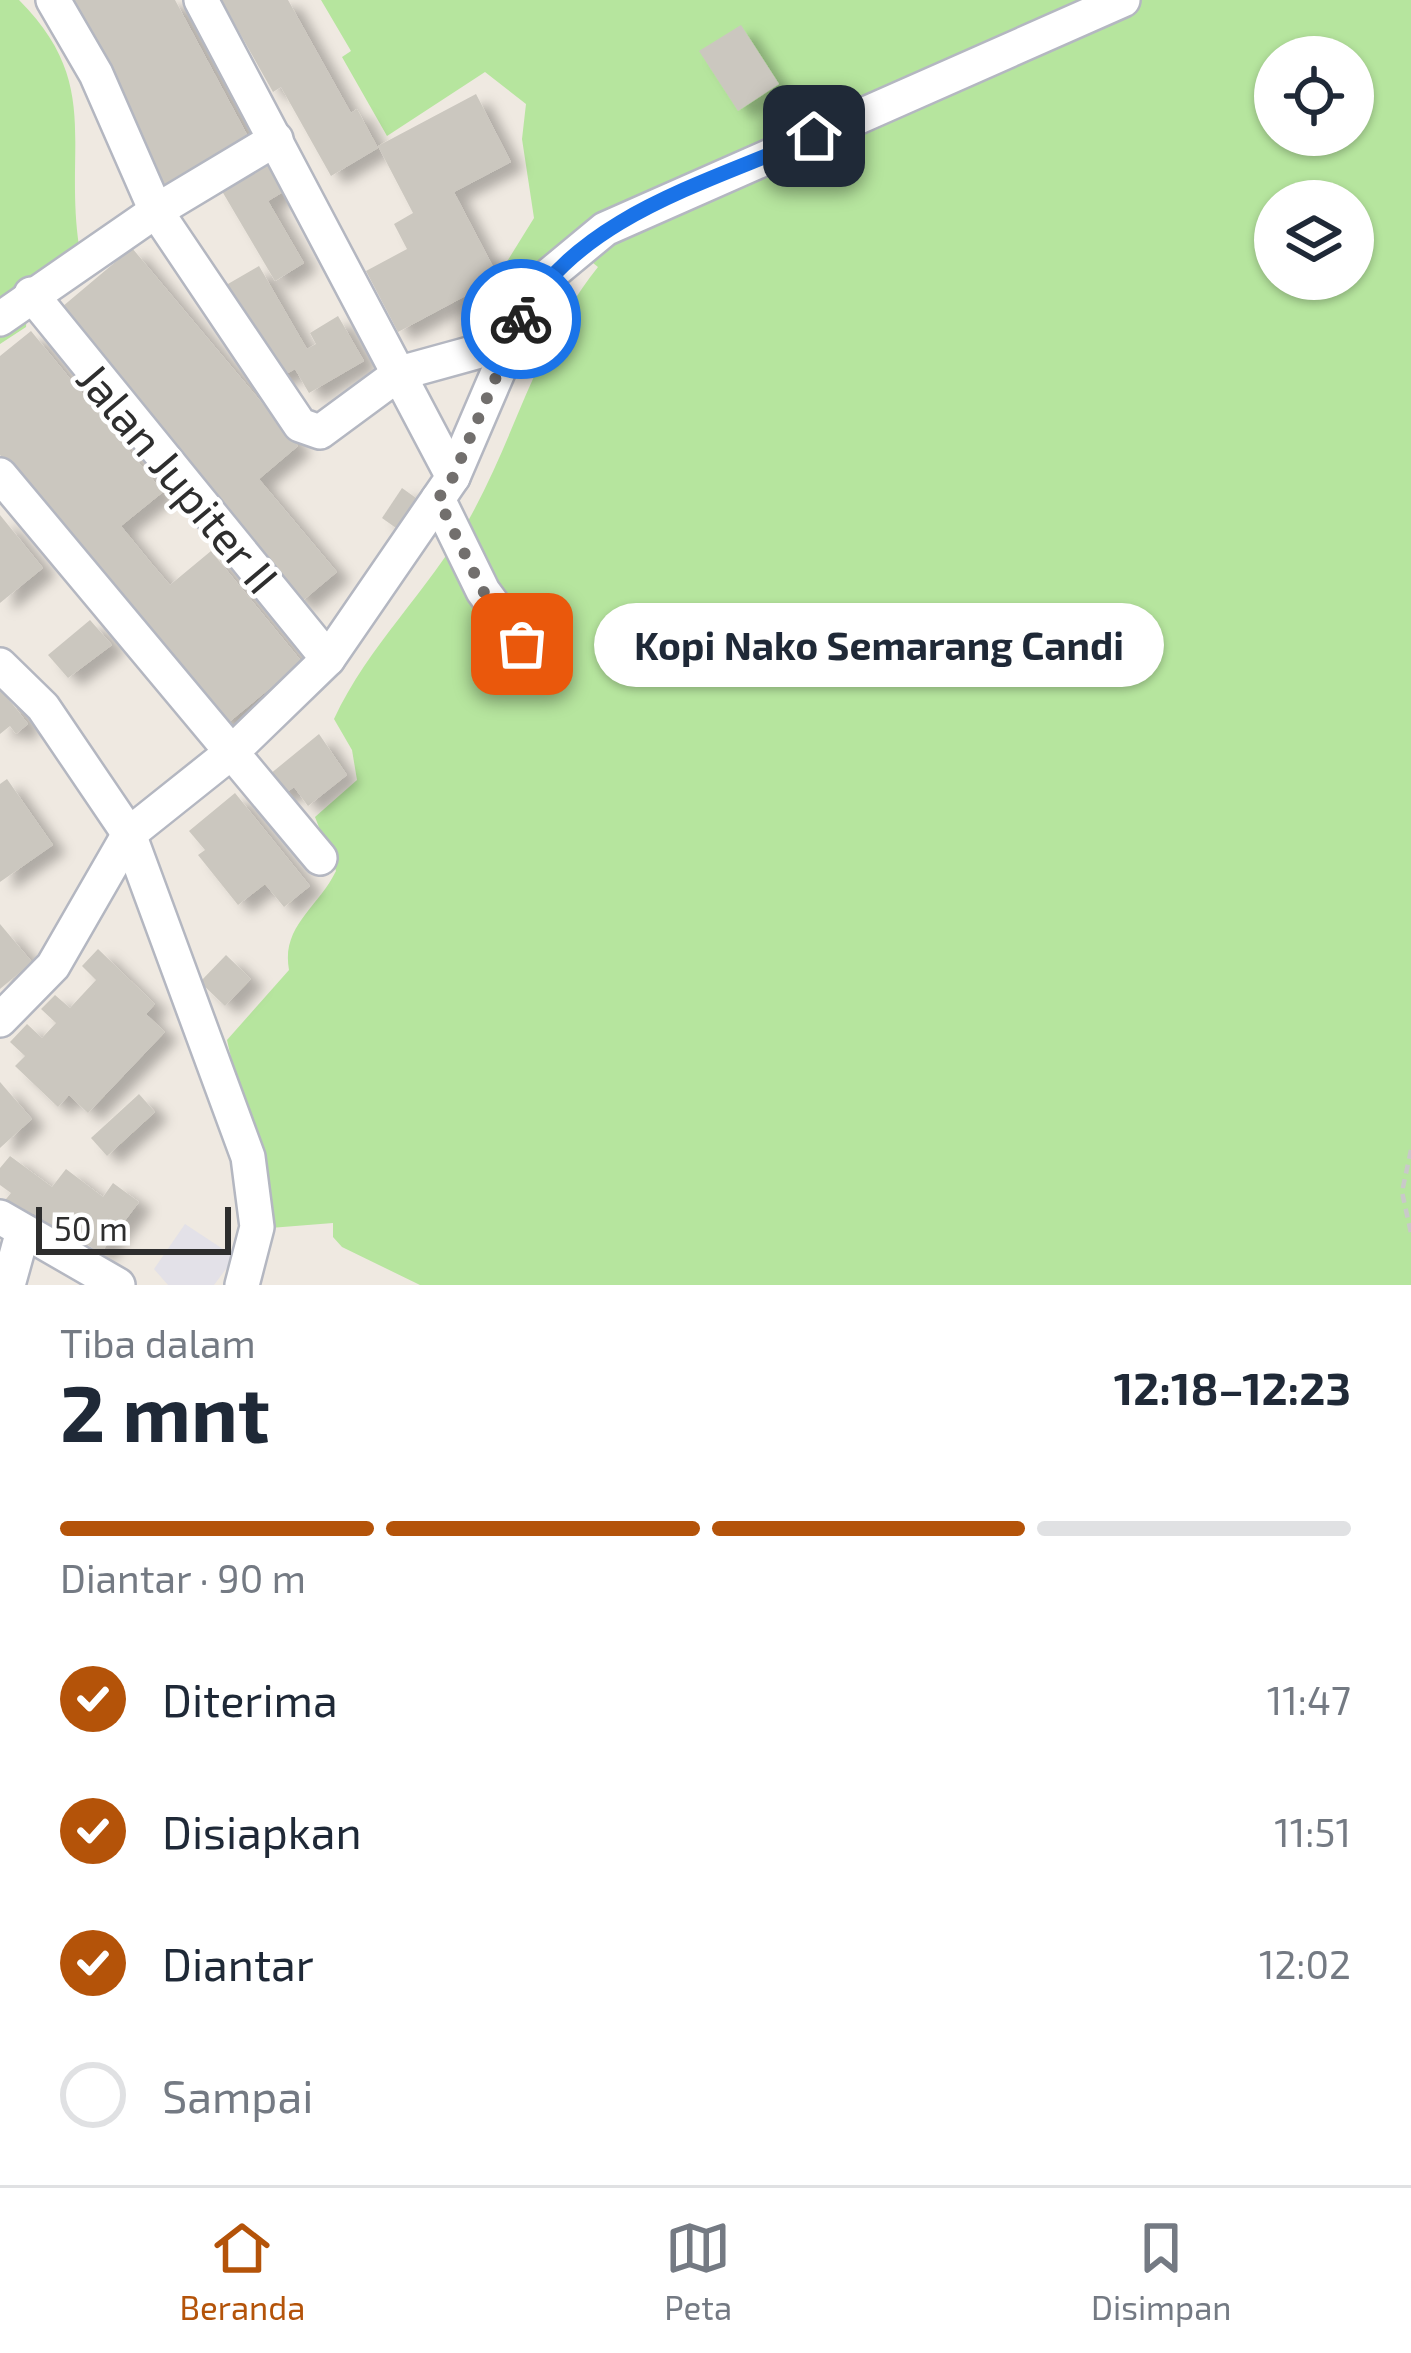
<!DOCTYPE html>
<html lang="id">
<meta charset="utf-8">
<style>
:root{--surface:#fff;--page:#f6f6f7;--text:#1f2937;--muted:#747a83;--line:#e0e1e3;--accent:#b45309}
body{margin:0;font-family:"Exo 2",sans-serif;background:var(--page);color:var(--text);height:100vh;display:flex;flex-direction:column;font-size:45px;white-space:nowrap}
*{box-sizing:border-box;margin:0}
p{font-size:39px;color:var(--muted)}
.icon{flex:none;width:66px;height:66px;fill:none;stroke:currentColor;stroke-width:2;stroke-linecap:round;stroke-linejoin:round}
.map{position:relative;height:1285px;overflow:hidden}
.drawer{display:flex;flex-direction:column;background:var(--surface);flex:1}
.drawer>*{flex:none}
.tools{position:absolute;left:1254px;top:36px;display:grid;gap:24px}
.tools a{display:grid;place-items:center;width:120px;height:120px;border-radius:50%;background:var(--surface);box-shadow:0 3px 9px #0004;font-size:60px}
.scale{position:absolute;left:36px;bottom:30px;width:195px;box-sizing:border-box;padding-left:12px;border:6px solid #2e2e2e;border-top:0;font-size:33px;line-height:42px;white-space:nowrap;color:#2e2e2e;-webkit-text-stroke:9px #fff;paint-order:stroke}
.pin{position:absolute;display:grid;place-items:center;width:102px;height:102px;color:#fff;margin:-51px;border-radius:24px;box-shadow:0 6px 18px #0006}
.courier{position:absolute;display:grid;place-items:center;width:120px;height:120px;margin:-60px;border:9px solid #1a73e8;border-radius:50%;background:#fff;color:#222;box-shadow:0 3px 15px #0007}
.bubble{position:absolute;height:84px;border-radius:42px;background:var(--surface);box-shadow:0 3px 9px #0004;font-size:39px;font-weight:700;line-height:84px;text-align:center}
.head em{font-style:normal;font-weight:700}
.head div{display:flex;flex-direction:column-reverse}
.head{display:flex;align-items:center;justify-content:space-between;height:204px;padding:0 60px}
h1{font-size:78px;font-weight:700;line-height:90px}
.bar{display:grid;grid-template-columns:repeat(4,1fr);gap:18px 12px;align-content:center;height:144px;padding:0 60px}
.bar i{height:15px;border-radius:9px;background:var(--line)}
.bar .active{background:var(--accent)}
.bar p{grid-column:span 4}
ol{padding:0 60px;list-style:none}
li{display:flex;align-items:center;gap:36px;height:132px}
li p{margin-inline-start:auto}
li .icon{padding:12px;border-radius:50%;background:var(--accent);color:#fff;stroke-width:4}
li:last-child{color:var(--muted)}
li i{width:66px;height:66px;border:6px solid var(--line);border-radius:50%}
.dock{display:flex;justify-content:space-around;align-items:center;height:168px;border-top:3px solid var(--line);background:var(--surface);font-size:33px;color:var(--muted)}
.dock a{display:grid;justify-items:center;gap:6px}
.dock .active{color:var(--accent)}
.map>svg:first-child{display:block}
.industrial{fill:#e3e1e8}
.green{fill:#b6e59e;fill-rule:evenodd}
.building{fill:#cbc7bf;filter:url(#shadow)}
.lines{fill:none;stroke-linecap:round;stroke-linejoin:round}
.minor-casing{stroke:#b4b7c1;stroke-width:38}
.path{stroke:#c9c9c9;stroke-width:4.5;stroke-dasharray:9 6;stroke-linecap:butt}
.minor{stroke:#fff;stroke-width:33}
.done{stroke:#726f6d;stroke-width:12;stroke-dasharray:0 21.6}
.route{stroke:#1a73e8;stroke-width:15}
.labels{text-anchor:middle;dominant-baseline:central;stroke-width:9;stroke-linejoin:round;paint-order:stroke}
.street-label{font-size:45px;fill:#2e2e2e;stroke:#fff}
</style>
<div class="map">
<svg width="1411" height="1285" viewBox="0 0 1411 1285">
<defs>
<filter id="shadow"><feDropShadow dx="13" dy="8" stdDeviation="6" flood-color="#0004"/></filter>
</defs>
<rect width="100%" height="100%" fill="#efe9e1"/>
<polygon class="industrial" points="185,1224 235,1257 214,1285 168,1285 154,1269"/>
<g class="green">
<path d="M0,0H19C102,83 64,144 79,246L40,271L28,302L26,327L0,344Z"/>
<path d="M321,0H1411V1285H420L342,1247L333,1237V1223L270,1228L227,1040L289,970C281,926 318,908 336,871L315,817L357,780L352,750L334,719C368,646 428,591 468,521C516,436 535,346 598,267L577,250L517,292L503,268L534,218L522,139L526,104L485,72L387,136L342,57L351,51ZM1275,57H1353V135H1275ZM1275,201H1353V279H1275Z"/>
</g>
<g class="building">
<polygon points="63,0 175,0 252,144 165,191"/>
<polygon points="221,0 288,0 351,113 357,109 378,148 331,176 281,87 273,92"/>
<polygon points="741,25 779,84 738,111 699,51"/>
<polygon points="476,94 511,162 454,192 499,278 398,332 366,271 407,249 394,224 413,213 378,146"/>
<polygon points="264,159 283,192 268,201 304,263 275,281 219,186"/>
<polygon points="132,248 298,446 259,479 337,572 300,603 56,312"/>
<polygon points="259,266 307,349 316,344 310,333 338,316 364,361 309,393 295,369 274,381 221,288"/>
<polygon points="31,331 163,492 121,526 152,564 170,585 211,551 302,662 223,727 0,455 0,356"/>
<polygon points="402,488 423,503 403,533 382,518"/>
<polygon points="0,515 43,568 0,603"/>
<polygon points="90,620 112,645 68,678 48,655"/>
<polygon points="0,688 28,724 16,734 10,726 0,734"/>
<polygon points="319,734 347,775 308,806 294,787 279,798 264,779"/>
<polygon points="7,779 53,845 0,882 0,784"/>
<polygon points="235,793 310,886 284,907 265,884 238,905 198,855 205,850 189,831"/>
<polygon points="0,924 32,962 0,989"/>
<polygon points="98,949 155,1004 146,1014 165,1032 88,1113 69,1095 58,1107 15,1066 25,1056 10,1042 27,1024 42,1038 56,1023 41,1009 55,995 70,1008 96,980 82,966"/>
<polygon points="226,955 251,979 225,1006 200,982"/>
<polygon points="0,1082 32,1119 0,1148"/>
<polygon points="139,1094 155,1112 107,1156 91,1138"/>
<polygon points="10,1156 52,1187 66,1169 103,1197 113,1183 139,1202 100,1254 75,1235 70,1241 33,1213 27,1222 2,1204 11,1193 0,1185 0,1168"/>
</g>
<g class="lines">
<g class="minor-casing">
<g id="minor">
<polyline points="53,0 96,74 156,211 300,425 320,432 400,373 509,343"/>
<polyline points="201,0 453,477"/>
<polyline points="31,294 328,659"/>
<polyline points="0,319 156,211 276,139"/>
<polyline points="0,475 320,858"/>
<polyline points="438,499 483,591 522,644"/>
<polyline points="0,665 43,707 129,834 248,1157 257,1227 242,1285"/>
<polyline points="0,1020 53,966 129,834 233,751 328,659 453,477 523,314 547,277 605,229 1123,0"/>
<polyline points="0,1217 118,1285"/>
<polyline points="8,1285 23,1231"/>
</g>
</g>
<polyline class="path" points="1411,1150 1402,1192 1411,1233"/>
<use href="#minor" class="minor"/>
</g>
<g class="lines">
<polyline class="done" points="521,319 453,477 438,499 483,591 522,644"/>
<path class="route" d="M521,319C579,215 711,182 814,136"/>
</g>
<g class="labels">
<g class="street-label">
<text transform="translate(179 477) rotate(50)">Jalan Jupiter II</text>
</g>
</g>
</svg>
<div class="tools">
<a><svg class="icon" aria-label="locate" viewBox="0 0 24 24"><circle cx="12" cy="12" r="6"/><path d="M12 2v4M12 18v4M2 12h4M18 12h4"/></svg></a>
<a><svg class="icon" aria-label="layers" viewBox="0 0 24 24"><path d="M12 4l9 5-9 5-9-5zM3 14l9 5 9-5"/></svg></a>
</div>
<div class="scale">50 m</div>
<div class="pin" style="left:522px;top:644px;background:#ea580c"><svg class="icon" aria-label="bag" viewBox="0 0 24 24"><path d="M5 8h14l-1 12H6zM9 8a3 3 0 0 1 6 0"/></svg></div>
<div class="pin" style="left:814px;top:136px;background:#1f2937"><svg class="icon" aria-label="home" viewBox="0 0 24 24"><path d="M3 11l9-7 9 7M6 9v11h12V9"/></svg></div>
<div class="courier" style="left:521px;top:319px"><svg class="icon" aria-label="bike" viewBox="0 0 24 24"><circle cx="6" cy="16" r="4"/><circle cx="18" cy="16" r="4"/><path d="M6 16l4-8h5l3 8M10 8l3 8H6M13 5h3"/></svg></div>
<div class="bubble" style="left:594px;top:603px;width:570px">Kopi Nako Semarang Candi</div>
</div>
<section class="drawer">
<div class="head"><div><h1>2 mnt</h1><p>Tiba dalam</p></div><em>12:18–12:23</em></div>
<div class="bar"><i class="active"></i><i class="active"></i><i class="active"></i><i></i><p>Diantar · 90 m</p></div>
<ol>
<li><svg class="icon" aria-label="check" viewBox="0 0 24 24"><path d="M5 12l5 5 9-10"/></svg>Diterima<p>11:47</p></li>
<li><svg class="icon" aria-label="check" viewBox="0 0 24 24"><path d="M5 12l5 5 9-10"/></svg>Disiapkan<p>11:51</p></li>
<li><svg class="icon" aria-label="check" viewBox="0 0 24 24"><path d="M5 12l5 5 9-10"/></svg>Diantar<p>12:02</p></li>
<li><i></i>Sampai</li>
</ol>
</section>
<nav class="dock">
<a class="active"><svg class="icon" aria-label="home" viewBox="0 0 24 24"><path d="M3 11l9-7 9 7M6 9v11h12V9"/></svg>Beranda</a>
<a><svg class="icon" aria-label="map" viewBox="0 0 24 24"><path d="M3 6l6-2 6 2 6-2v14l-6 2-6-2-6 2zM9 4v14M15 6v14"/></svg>Peta</a>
<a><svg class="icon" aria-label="saved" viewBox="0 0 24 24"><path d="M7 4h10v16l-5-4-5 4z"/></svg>Disimpan</a>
</nav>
